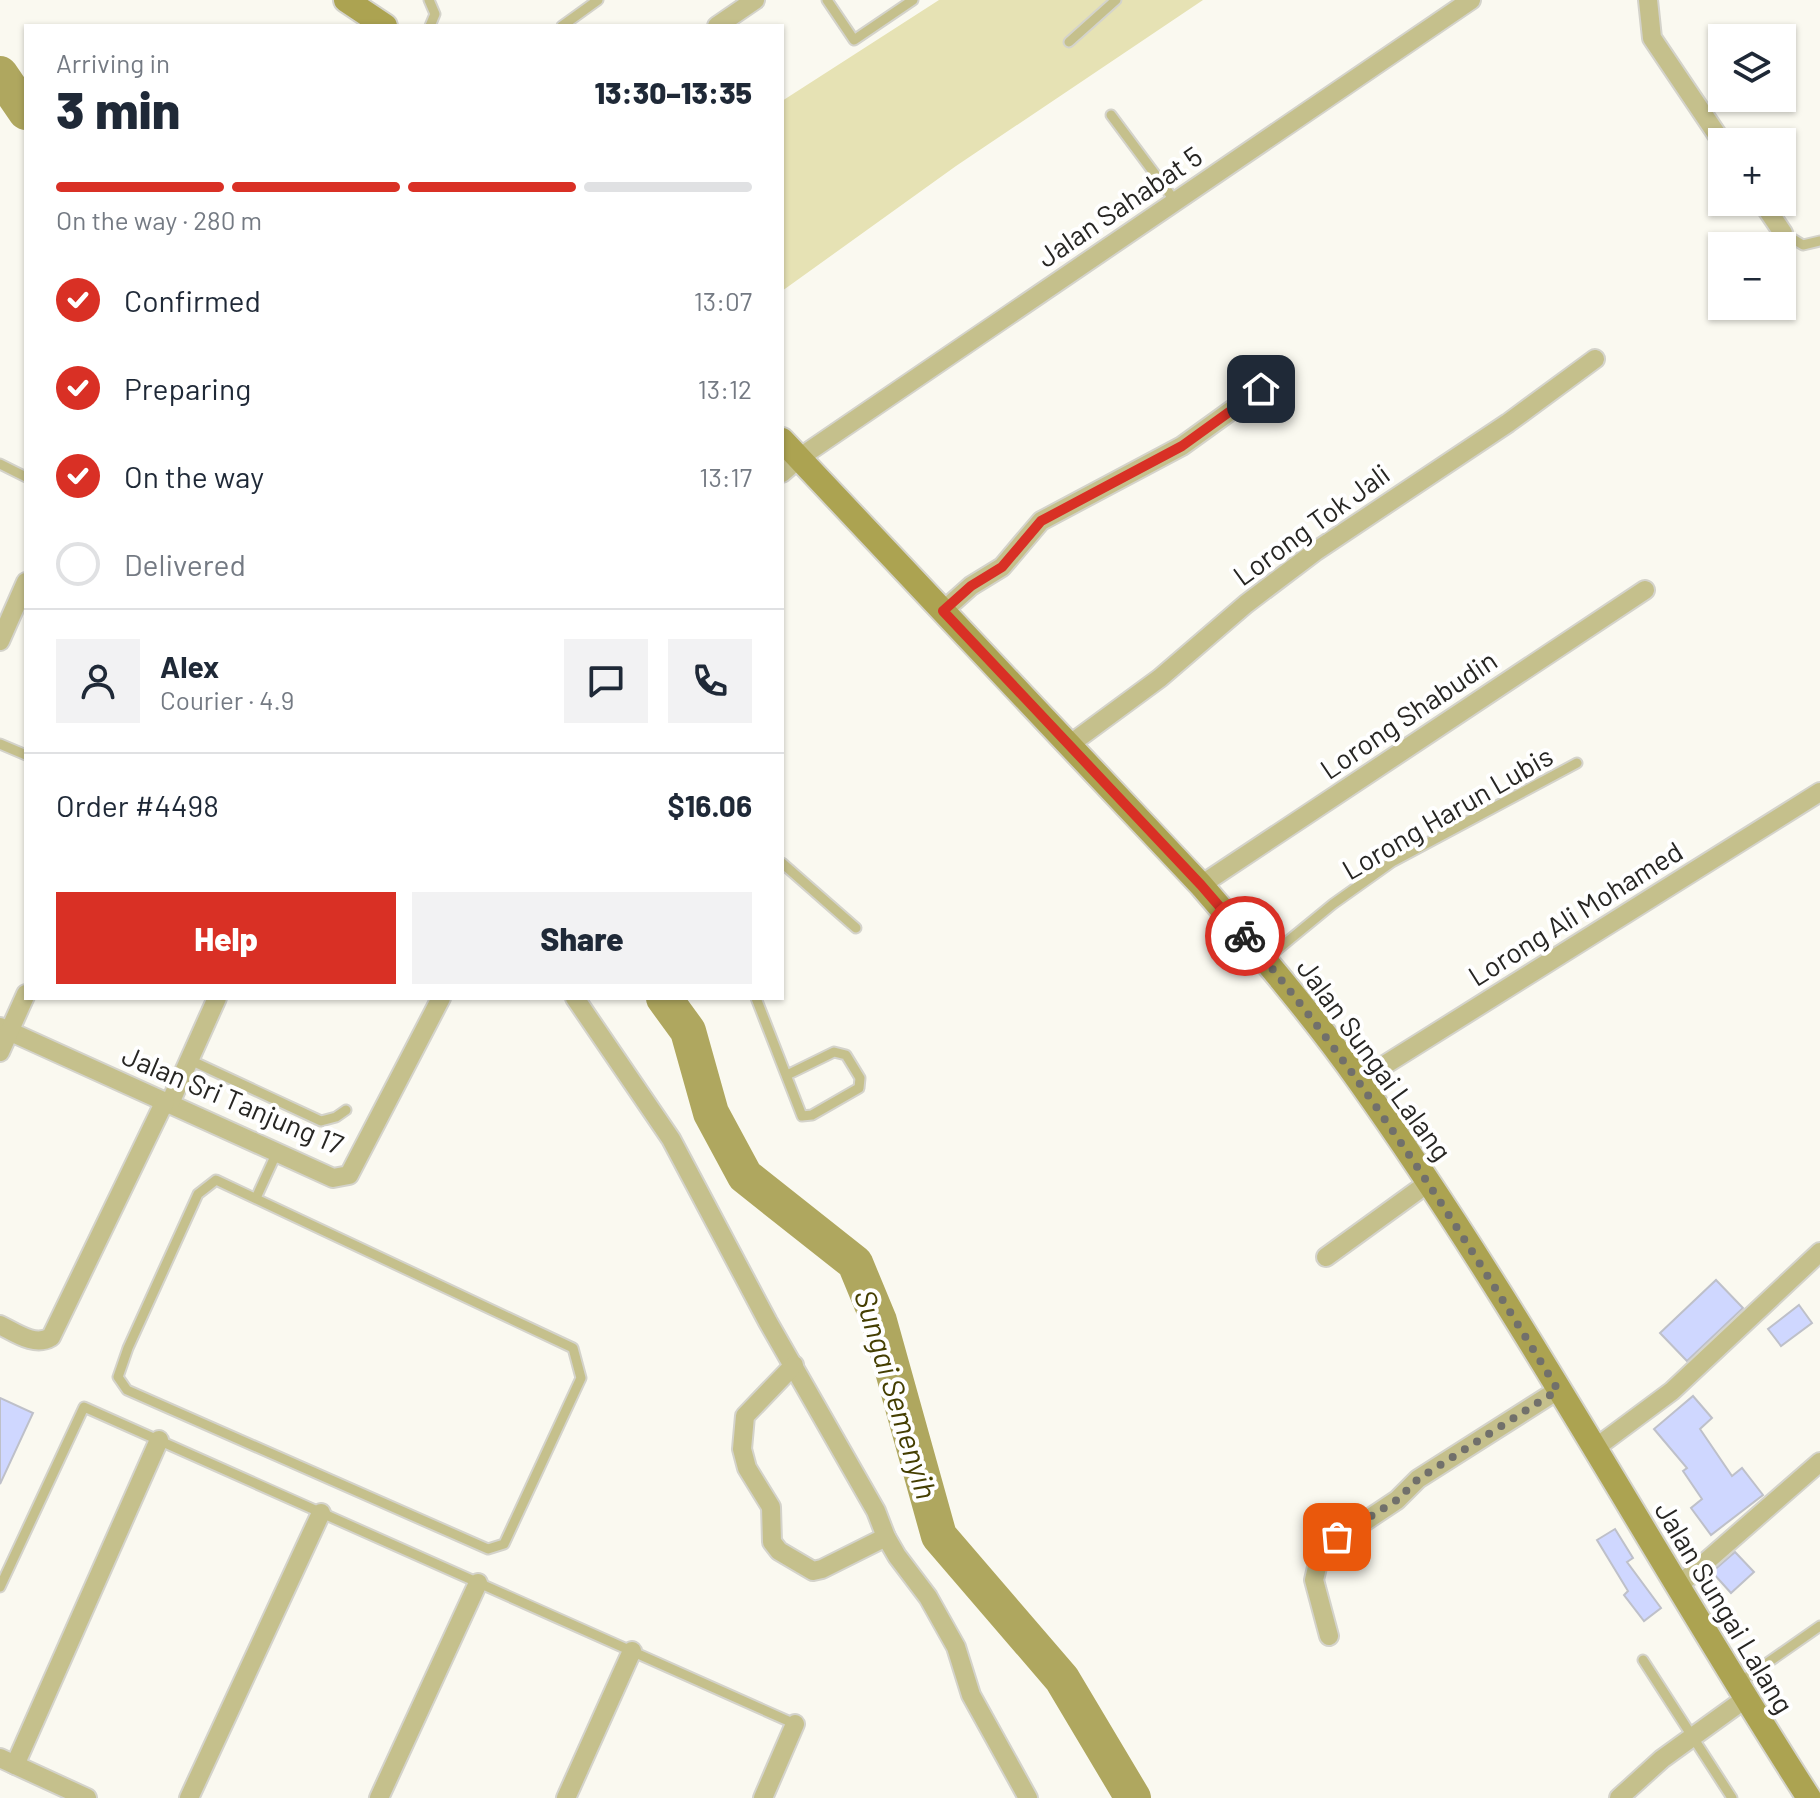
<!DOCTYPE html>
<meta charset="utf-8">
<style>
:root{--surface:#fff;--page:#f2f2f3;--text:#1f2937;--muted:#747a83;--line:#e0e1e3;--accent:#d93025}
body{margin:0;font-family:Barlow,sans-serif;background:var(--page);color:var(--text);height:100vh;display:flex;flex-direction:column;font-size:30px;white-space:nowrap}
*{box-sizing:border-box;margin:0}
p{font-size:26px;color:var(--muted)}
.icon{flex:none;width:44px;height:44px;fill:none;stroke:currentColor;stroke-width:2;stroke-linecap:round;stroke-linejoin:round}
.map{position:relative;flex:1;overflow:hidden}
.panel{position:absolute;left:24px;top:24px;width:760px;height:976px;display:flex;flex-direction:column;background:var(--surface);border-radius:0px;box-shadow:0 2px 6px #0004}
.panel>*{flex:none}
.buttons{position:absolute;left:1708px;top:24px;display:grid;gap:16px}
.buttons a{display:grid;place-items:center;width:88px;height:88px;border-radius:0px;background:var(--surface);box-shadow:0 2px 6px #0004;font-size:40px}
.pin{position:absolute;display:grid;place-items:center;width:68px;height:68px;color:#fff;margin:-34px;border-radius:16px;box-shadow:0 4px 12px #0006}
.courier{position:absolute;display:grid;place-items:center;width:80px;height:80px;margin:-40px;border:6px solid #d93025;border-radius:50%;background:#fff;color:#222;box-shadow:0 2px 10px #0007}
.overview em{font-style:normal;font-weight:800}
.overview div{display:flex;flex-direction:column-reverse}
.overview{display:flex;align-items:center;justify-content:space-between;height:136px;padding:0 32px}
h1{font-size:52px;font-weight:800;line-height:60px}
.bar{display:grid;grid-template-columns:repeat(4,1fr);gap:12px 8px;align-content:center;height:96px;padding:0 32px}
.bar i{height:10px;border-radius:6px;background:var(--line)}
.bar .on{background:var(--accent)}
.bar p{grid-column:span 4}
.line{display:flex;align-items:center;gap:20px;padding:0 32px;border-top:2px solid var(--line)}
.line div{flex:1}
.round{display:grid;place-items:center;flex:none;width:84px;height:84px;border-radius:0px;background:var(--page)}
ol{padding:0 32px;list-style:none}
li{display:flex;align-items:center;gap:24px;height:88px}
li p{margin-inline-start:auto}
li .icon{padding:8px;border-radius:50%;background:var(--accent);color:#fff;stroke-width:4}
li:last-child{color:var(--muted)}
li i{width:44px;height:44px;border:4px solid var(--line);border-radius:50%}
.button{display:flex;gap:16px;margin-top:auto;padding:16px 32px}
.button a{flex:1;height:92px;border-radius:0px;background:var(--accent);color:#fff;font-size:32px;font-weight:800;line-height:92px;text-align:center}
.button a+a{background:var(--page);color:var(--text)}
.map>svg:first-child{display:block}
.green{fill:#e6e2b4}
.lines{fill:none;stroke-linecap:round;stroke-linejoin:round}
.river{stroke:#afa75f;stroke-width:36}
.building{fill:#cfd7ff;stroke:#bec0c9;stroke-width:2}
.lane-casing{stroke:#d4d3cb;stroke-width:13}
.street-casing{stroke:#d4d3cb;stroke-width:22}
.secondary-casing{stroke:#d4d3cb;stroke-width:28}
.lane{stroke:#c5c08c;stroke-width:9}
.street{stroke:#c5c08c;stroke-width:18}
.secondary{stroke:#aca351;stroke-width:24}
.done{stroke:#71706b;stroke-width:8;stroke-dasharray:0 14.4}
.route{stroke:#d93025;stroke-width:10}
.labels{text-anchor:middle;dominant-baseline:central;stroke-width:8;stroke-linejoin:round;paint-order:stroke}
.street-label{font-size:28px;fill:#272623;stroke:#fff}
.water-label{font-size:30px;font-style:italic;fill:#443e01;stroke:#fff}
</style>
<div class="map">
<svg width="1820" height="1798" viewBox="0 0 1820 1798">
<rect width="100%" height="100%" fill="#faf9f0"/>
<polygon class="green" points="939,0 1203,0 956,166 782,291 782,101"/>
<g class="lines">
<g class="river">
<polyline points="0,74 26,112"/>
<polyline points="664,998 688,1031 711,1113 745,1176 855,1263 879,1321 939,1536 1062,1679 1133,1798"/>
</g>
</g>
<g class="building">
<polygon points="1716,1280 1743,1308 1687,1361 1660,1333"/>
<polygon points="1799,1305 1812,1323 1781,1346 1768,1329"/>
<polygon points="1693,1396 1712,1418 1700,1429 1732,1476 1742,1468 1763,1495 1711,1535 1691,1508 1702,1499 1683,1471 1687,1468 1654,1429"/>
<polygon points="0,1398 33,1413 0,1484"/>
<polygon points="1615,1529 1633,1558 1627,1562 1661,1608 1644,1621 1624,1595 1628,1591 1597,1540"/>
<polygon points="1735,1552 1754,1572 1731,1593 1712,1572"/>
</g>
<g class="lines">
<g class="lane-casing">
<g id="lane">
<polyline points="429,0 435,14 430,26"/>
<polyline points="827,0 854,40 913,0"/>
<polyline points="562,26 598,0"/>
<polyline points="1069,42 1116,0"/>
<polyline points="1111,115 1175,201"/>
<polyline points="1783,233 1803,245 1820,241"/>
<polyline points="0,464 26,477"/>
<polyline points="0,744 26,755"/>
<polyline points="782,863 856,928"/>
<polyline points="1266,959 1333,904 1392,862 1577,763"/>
<polyline points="756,998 802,1116 812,1115 859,1088 860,1078 846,1055 834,1052 787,1075"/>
<polyline points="190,1060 321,1121 336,1117 346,1110"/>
<polygon points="216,1180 573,1348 581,1378 504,1544 488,1549 127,1390 118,1377 128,1348 198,1194"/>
<polyline points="256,1198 277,1152"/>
<polyline points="0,1587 84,1407 795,1724"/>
<polyline points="1643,1660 1732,1798"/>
<polyline points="1740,1682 1820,1626"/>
</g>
</g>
<g class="street-casing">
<g id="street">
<polyline points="1648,0 1652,38 1722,142"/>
<polyline points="717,26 755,0"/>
<polyline points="1762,202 1783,233"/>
<polyline points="782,473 799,458 1471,0"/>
<polyline points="943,611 971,586 1002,567 1041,521 1182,446 1261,389"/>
<polyline points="0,641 26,582"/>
<polyline points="1069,745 1160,678 1246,604 1316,551 1508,423 1595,359"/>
<polyline points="1201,885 1645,590"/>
<polyline points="575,998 671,1139 768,1322 876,1511 886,1537 897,1556 928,1597 956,1647 971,1695 1028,1798"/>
<polyline points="0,1027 333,1178 349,1175 441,998"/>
<polyline points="0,1052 26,994"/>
<polyline points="1359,1081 1820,792"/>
<polyline points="170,1103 217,998"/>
<polyline points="1326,1257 1428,1183"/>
<path d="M0,1325C16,1333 35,1347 51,1337L165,1101"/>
<polyline points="794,1365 745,1416 742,1449 747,1468 771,1507 772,1542 779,1551 813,1571 822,1569 886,1537"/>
<polyline points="1594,1449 1672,1391 1820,1252"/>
<polyline points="1677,1587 1820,1462"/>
<polyline points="1329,1636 1314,1580 1322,1546 1358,1526 1397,1500 1418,1479 1558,1390"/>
<polyline points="0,1758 87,1798"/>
<polyline points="15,1765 159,1440"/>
<polyline points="189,1798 321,1513"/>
<polyline points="379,1798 478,1583"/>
<polyline points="566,1798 632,1651"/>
<polyline points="763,1798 795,1724"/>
<polyline points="1619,1798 1662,1759 1745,1699"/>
</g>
</g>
<g class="secondary-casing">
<g id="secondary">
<polyline points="346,0 385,26"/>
<path d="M782,440L1201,885C1256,949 1312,1014 1360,1082C1523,1312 1657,1562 1809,1798"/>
</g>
</g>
<use href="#lane" class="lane"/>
<use href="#street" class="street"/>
<use href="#secondary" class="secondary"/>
</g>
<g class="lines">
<path class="done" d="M1245,936C1365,1077 1462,1233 1558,1390L1418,1479L1397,1500L1337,1537"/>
<polyline class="route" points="1245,936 1201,885 943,611 971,586 1002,567 1041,521 1182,446 1261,389"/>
</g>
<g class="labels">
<g class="street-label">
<text transform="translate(1119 206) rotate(-34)">Jalan Sahabat 5</text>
<text transform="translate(1311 524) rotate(-36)">Lorong Tok Jali</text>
<text transform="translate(1408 714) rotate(-34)">Lorong Shabudin</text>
<text transform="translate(1447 812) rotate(-30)">Lorong Harun Lubis</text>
<text transform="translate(1575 913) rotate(-32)">Lorong Ali Mohamed</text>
<text transform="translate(1375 1059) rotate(54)">Jalan Sungai Lalang</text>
<text transform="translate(233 1099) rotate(23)">Jalan Sri Tanjung 17</text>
<text transform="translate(1725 1607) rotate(59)">Jalan Sungai Lalang</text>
</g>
<g class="water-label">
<text transform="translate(897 1394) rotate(73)">Sungai Semenyih</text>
</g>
</g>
</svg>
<div class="buttons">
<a><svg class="icon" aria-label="layers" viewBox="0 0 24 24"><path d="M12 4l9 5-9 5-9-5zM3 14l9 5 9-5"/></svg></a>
<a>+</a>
<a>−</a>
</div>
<div class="pin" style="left:1337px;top:1537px;background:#ea580c"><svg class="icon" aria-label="bag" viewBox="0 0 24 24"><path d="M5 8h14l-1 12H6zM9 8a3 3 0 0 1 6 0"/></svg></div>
<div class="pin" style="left:1261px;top:389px;background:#1f2937"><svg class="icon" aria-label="home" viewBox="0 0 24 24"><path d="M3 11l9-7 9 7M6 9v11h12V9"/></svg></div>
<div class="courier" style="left:1245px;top:936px"><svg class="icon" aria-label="bike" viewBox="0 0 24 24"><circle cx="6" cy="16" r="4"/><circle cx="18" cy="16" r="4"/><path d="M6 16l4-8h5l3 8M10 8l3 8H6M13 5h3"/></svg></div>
<section class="panel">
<div class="overview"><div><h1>3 min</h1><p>Arriving in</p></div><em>13:30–13:35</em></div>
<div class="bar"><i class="on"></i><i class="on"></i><i class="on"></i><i></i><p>On the way · 280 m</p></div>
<ol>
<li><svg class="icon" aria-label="check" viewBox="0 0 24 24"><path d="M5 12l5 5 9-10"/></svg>Confirmed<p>13:07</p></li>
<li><svg class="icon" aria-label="check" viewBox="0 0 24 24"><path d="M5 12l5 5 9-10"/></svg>Preparing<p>13:12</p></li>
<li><svg class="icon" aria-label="check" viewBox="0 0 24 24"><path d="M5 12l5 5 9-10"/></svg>On the way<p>13:17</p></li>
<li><i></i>Delivered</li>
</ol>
<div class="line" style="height:144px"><a class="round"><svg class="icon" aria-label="person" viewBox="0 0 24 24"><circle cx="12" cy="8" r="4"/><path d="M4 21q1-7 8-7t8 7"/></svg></a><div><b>Alex</b><p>Courier · 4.9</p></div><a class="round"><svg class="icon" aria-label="chat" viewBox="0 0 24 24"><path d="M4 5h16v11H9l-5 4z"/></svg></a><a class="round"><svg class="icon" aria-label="phone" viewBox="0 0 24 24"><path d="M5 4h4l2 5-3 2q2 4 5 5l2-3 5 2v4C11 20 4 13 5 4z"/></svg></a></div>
<div class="line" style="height:104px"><div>Order #4498</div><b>$16.06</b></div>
<div class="button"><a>Help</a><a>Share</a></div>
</section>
</div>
